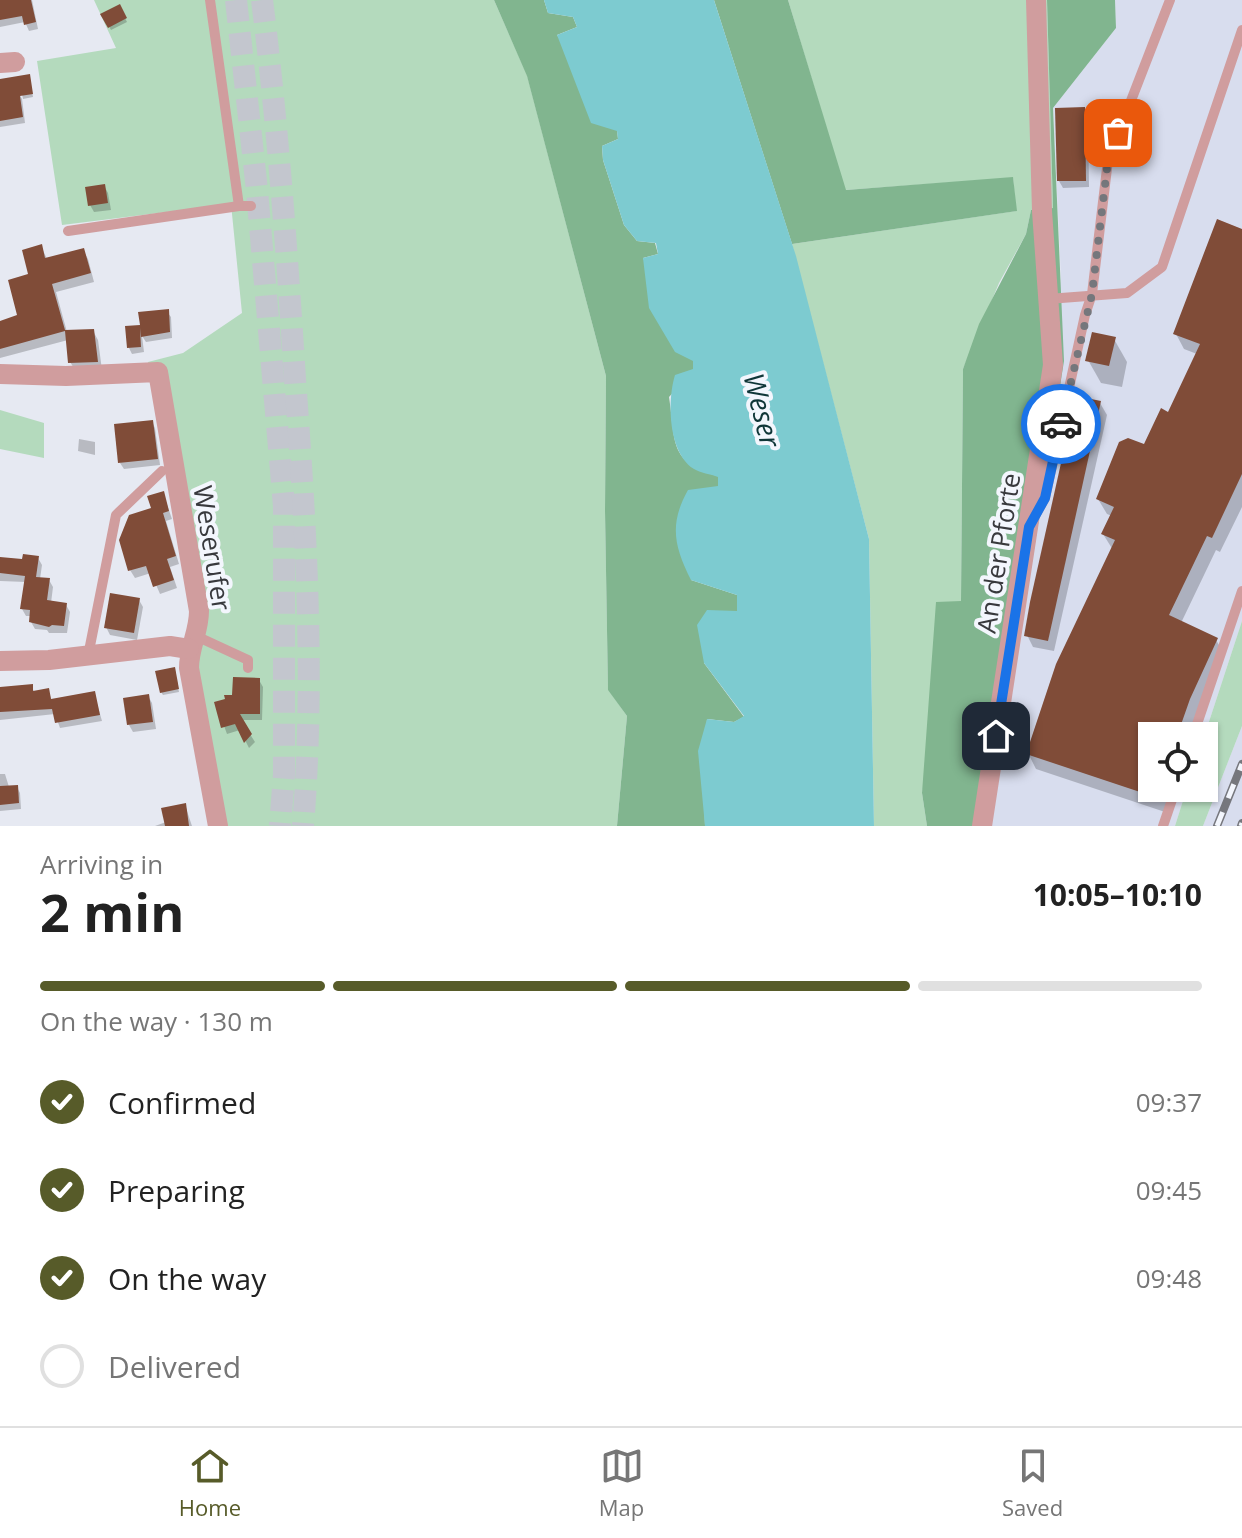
<!DOCTYPE html>
<meta charset="utf-8">
<style>
:root{--surface:#fff;--page:#f2f2f2;--text:#222;--muted:#767676;--line:#e0e0e0;--accent:#575b29}
body{margin:0;font-family:"Open Sans",sans-serif;background:var(--page);color:var(--text);height:100vh;display:flex;flex-direction:column;font-size:30px;white-space:nowrap}
*{box-sizing:border-box;margin:0}
p{font-size:26px;color:var(--muted)}
.icon{flex:none;width:44px;height:44px;fill:none;stroke:currentColor;stroke-width:2;stroke-linecap:round;stroke-linejoin:round}
.map{position:relative;height:826px;overflow:hidden}
.side{display:flex;flex-direction:column;background:var(--surface);flex:1}
.side>*{flex:none}
.fabs{position:absolute;left:1138px;top:722px;display:grid;gap:16px}
.fabs a{display:grid;place-items:center;width:80px;height:80px;border-radius:0px;background:var(--surface);box-shadow:0 2px 6px #0004;font-size:40px}
.pin{position:absolute;display:grid;place-items:center;width:68px;height:68px;color:#fff;margin:-34px;border-radius:16px;box-shadow:0 4px 12px #0006}
.courier{position:absolute;display:grid;place-items:center;width:80px;height:80px;margin:-40px;border:6px solid #1a73e8;border-radius:50%;background:#fff;color:#222;box-shadow:0 2px 10px #0007}
.headline em{font-style:normal;font-weight:700}
.headline div{display:flex;flex-direction:column-reverse}
.headline{display:flex;align-items:center;justify-content:space-between;height:136px;padding:0 40px}
h1{font-size:52px;font-weight:700;line-height:60px}
.bar{display:grid;grid-template-columns:repeat(4,1fr);gap:12px 8px;align-content:center;height:96px;padding:0 40px}
.bar i{height:10px;border-radius:6px;background:var(--line)}
.bar .on{background:var(--accent)}
.bar p{grid-column:span 4}
ol{padding:0 40px;list-style:none}
li{display:flex;align-items:center;gap:24px;height:88px}
li p{margin-inline-start:auto}
li .icon{padding:8px;border-radius:50%;background:var(--accent);color:#fff;stroke-width:4}
li:last-child{color:var(--muted)}
li i{width:44px;height:44px;border:4px solid var(--line);border-radius:50%}
.tabs{display:flex;justify-content:space-around;align-items:center;height:112px;border-top:2px solid var(--line);background:var(--surface);font-size:22px;color:var(--muted)}
.tabs a{display:grid;justify-items:center;gap:4px}
.tabs .on{color:var(--accent)}
.map>svg:first-child{display:block}
.built{fill:#d8ddee}
.green{fill:#b4dabd}
.forest{fill:#81b58f}
.water{fill:#7dcbd0}
.shadow{fill:#0003}
.building{fill:#804c38}
.lines{fill:none;stroke-linecap:round;stroke-linejoin:round}
.trunk-tunnel{stroke:#c3c6ce;stroke-width:22;stroke-dasharray:22 11;stroke-linecap:butt}
.service{stroke:#d09d9e;stroke-width:10}
.minor{stroke:#d09d9e;stroke-width:20}
.rail-casing{stroke:#76777d;stroke-width:8}
.rail{stroke:#f3f6fd;stroke-width:5;stroke-dasharray:15;stroke-linecap:butt}
.done{stroke:#75777c;stroke-width:8;stroke-dasharray:0 14.4}
.route{stroke:#1a73e8;stroke-width:10}
.labels{text-anchor:middle;dominant-baseline:central;stroke-width:8;stroke-linejoin:round;paint-order:stroke}
.street-label{font-size:26px;fill:#38393d;stroke:#f3f6fd}
.water-label{font-size:28px;font-style:italic;fill:#0f3638;stroke:#f3f6fd}
</style>
<div class="map">
<svg width="1242" height="826" viewBox="0 0 1242 826">
<rect width="100%" height="100%" fill="#e6e9f2"/>
<g class="built">
<polygon points="1115,0 1242,0 1242,621 1204,737 1152,736 1152,788 1187,788 1175,826 990,826 1061,277 1053,108 1116,28"/>
<polygon points="1242,726 1242,826 1203,826"/>
</g>
<g class="green">
<polygon points="94,0 494,0 527,75 606,376 605,511 608,689 627,716 617,826 220,826 187,651 200,619 148,362 183,353 242,313 231,204 62,225 37,61 116,48"/>
<polygon points="788,0 1047,0 1053,208 1031,210 1026,234 999,283 963,369 961,601 922,793 927,826 874,826 869,539 792,244 1016,211 1013,178 845,190"/>
<polygon points="0,410 44,423 44,458 0,449"/>
<polygon points="1242,621 1242,726 1203,826 1175,826 1187,788 1204,788 1204,737"/>
</g>
<g class="forest">
<path d="M494,0H544L548,13L573,17L577,27L557,35L617,130L618,139L602,146L603,160L624,225L637,241L655,243L658,254L643,258L693,360L694,369L669,397C676,442 668,462 718,476L719,486L691,580L737,595V611L704,663L744,717L734,722L707,719L704,790L705,826H617L627,716L608,690L605,511L606,376L527,76Z"/>
<polygon points="714,0 788,0 846,190 1013,177 1017,211 792,244"/>
<polygon points="1047,0 1115,0 1116,28 1053,108 1064,361 990,826 927,826 922,793 936,602 961,601 963,369 979,324 1026,234 1031,210 1053,208"/>
</g>
<path class="water" d="M544,0H714L796,256L869,539L874,826H705L698,751L707,719L734,722L744,716L704,663L697,625L707,610L737,611V595L691,580C674,546 669,524 688,490L718,486V477C711,474 700,473 694,469C668,453 667,401 675,375L693,369V361L675,352L649,308L643,258L658,254L656,243L637,241L624,225L603,160L602,146L618,139L617,131L591,123L557,35L577,27L573,17L548,13Z"/>
<g class="shadow">
<polygon points="0,0 32,0 38,29 29,31 25,22 0,27"/>
<polygon points="119,6 127,22 111,30 103,15"/>
<polygon points="19,77 30,79 33,97 23,99"/>
<polygon points="18,92 22,99 25,123 0,127 0,95"/>
<polygon points="1084,110 1088,117 1089,187 1063,188 1059,181"/>
<polygon points="104,186 108,193 111,210 94,212 90,205"/>
<polygon points="1242,231 1242,507 1220,552 1216,550 1181,623 1216,640 1225,655 1190,736 1152,736 1152,788 1173,788 1165,812 1036,769 1028,753 1113,550 1103,534 1112,516 1107,514 1098,499 1145,447 1169,414 1197,354 1184,349 1176,334"/>
<polygon points="41,246 47,259 83,250 88,259 94,282 56,292 67,332 93,331 98,340 102,370 76,371 70,362 68,340 0,358 0,322 19,317"/>
<polygon points="167,312 171,317 172,338 146,342 142,336 144,352 132,354 129,348 127,328 142,327"/>
<polygon points="1114,339 1127,362 1122,387 1101,383 1088,360"/>
<polygon points="1100,403 1107,415 1054,651 1033,647 1027,635"/>
<polygon points="152,422 155,428 160,465 124,469 120,463"/>
<polygon points="79,439 95,442 95,455 78,451"/>
<polygon points="163,493 172,519 166,521 179,564 170,567 177,588 160,594 151,573 135,578 130,570 153,510"/>
<polygon points="38,558 42,565 40,579 49,580 53,587 51,603 66,605 70,612 67,633 49,633 47,630 35,629 31,622 32,616 26,616 22,609 26,582 0,581 0,559 24,562"/>
<polygon points="139,600 143,607 137,640 110,635 106,627"/>
<polygon points="175,672 179,692 163,695 161,692"/>
<polygon points="259,680 263,687 262,720 241,720 255,742 249,748 240,730 227,734 216,704 234,697"/>
<polygon points="31,686 35,693 48,690 52,701 94,693 102,721 60,728 55,714 0,720 0,689"/>
<polygon points="148,696 152,703 156,729 133,732 129,725"/>
<polygon points="0,774 5,774 9,787 17,787 20,793 21,809 0,811"/>
<polygon points="185,805 192,826 155,826 166,822"/>
</g>
<g class="building">
<polygon points="0,0 31,0 36,22 24,25 22,16 0,20"/>
<polygon points="120,4 127,18 108,28 100,14"/>
<polygon points="30,74 33,94 20,96 23,117 0,121 0,79"/>
<polygon points="1085,107 1086,181 1057,181 1055,108"/>
<polygon points="105,184 108,203 88,206 85,187"/>
<polygon points="1217,219 1242,229 1242,474 1212,538 1207,536 1169,615 1218,638 1190,699 1177,736 1152,736 1152,796 1026,754 1056,664 1115,540 1101,534 1114,507 1096,499 1119,442 1128,438 1144,444 1161,408 1168,412 1200,344 1173,334"/>
<polygon points="42,244 45,258 84,248 91,273 52,284 65,330 94,329 98,362 68,363 65,331 0,349 0,321 17,315 8,280 28,274 22,250"/>
<polygon points="169,309 170,332 141,337 140,328 141,347 127,348 125,326 140,325 138,312"/>
<polygon points="1092,332 1116,337 1109,366 1085,361"/>
<polygon points="1076,396 1101,401 1048,641 1024,636 1030,602"/>
<polygon points="153,420 158,459 118,463 114,424"/>
<polygon points="164,491 169,511 163,513 176,556 167,559 174,580 153,587 146,566 128,571 119,540 129,515 151,508 147,496"/>
<polygon points="23,554 39,556 36,577 50,578 47,600 67,603 64,626 52,625 49,627 29,622 30,610 20,609 25,576 0,573 0,557 22,559"/>
<polygon points="110,593 140,598 134,633 104,628"/>
<polygon points="175,667 179,689 160,693 155,671"/>
<polygon points="233,677 260,678 260,714 240,714 252,734 244,743 235,724 221,728 214,702 225,699 224,695 232,695"/>
<polygon points="33,684 33,691 49,688 51,699 95,691 100,715 55,723 52,709 0,712 0,687"/>
<polygon points="149,694 153,722 127,725 123,698"/>
<polygon points="18,785 19,803 0,805 0,786"/>
<polygon points="186,803 189,826 165,826 161,808"/>
</g>
<g class="lines">
<g class="trunk-tunnel">
<polyline points="236,0 257,190 284,506 284,775 280,826"/>
<path d="M262,0C278,126 287,253 295,379C306,528 315,677 303,826"/>
</g>
<g class="service">
<polyline points="239,206 251,206"/>
<polyline points="68,231 239,206 210,0"/>
<polyline points="1048,299 1127,293 1162,267 1242,30"/>
<polyline points="1036,514 1045,498 1085,315 1092,294 1108,160 1170,0"/>
<polyline points="196,636 248,660 248,668"/>
<polyline points="88,656 116,515 162,471"/>
<polyline points="1193,736 1242,591"/>
<polyline points="1163,826 1176,788"/>
</g>
<g class="minor">
<polyline points="0,63 15,62"/>
<path d="M0,374L66,376L158,372L199,611C199,632 189,647 189,668L218,826"/>
<polyline points="0,661 49,660 170,646 189,649"/>
<polyline points="982,826 1053,365 1042,211 1036,0"/>
</g>
<g class="rail-casing">
<g id="rail">
<polyline points="1217,826 1242,764"/>
<polyline points="1241,826 1242,823"/>
</g>
</g>
<use href="#rail" class="rail"/>
</g>
<g class="lines">
<polyline class="done" points="1061,424 1092,294 1108,160 1118,133"/>
<polyline class="route" points="996,736 1029,527 1045,498 1061,424"/>
</g>
<g class="labels">
<g class="street-label">
<text transform="translate(213 548) rotate(81)">Weserufer</text>
<text transform="translate(998 553) rotate(-81)">An der Pforte</text>
</g>
<g class="water-label">
<text transform="translate(763 410) rotate(76)">Weser</text>
</g>
</g>
</svg>
<div class="fabs">
<a><svg class="icon" aria-label="locate" viewBox="0 0 24 24"><circle cx="12" cy="12" r="6"/><path d="M12 2v4M12 18v4M2 12h4M18 12h4"/></svg></a>
</div>
<div class="pin" style="left:1118px;top:133px;background:#ea580c"><svg class="icon" aria-label="bag" viewBox="0 0 24 24"><path d="M5 8h14l-1 12H6zM9 8a3 3 0 0 1 6 0"/></svg></div>
<div class="pin" style="left:996px;top:736px;background:#1f2937"><svg class="icon" aria-label="home" viewBox="0 0 24 24"><path d="M3 11l9-7 9 7M6 9v11h12V9"/></svg></div>
<div class="courier" style="left:1061px;top:424px"><svg class="icon" aria-label="car" viewBox="0 0 24 24"><path d="M5 17H2v-5l4-1 3-4h7l3 4 3 1v5h-3M9 17h6M6 11h13"/><circle cx="7" cy="17" r="2"/><circle cx="17" cy="17" r="2"/></svg></div>
</div>
<section class="side">
<div class="headline"><div><h1>2 min</h1><p>Arriving in</p></div><em>10:05–10:10</em></div>
<div class="bar"><i class="on"></i><i class="on"></i><i class="on"></i><i></i><p>On the way · 130 m</p></div>
<ol>
<li><svg class="icon" aria-label="check" viewBox="0 0 24 24"><path d="M5 12l5 5 9-10"/></svg>Confirmed<p>09:37</p></li>
<li><svg class="icon" aria-label="check" viewBox="0 0 24 24"><path d="M5 12l5 5 9-10"/></svg>Preparing<p>09:45</p></li>
<li><svg class="icon" aria-label="check" viewBox="0 0 24 24"><path d="M5 12l5 5 9-10"/></svg>On the way<p>09:48</p></li>
<li><i></i>Delivered</li>
</ol>
</section>
<nav class="tabs">
<a class="on"><svg class="icon" aria-label="home" viewBox="0 0 24 24"><path d="M3 11l9-7 9 7M6 9v11h12V9"/></svg>Home</a>
<a><svg class="icon" aria-label="map" viewBox="0 0 24 24"><path d="M3 6l6-2 6 2 6-2v14l-6 2-6-2-6 2zM9 4v14M15 6v14"/></svg>Map</a>
<a><svg class="icon" aria-label="saved" viewBox="0 0 24 24"><path d="M7 4h10v16l-5-4-5 4z"/></svg>Saved</a>
</nav>
